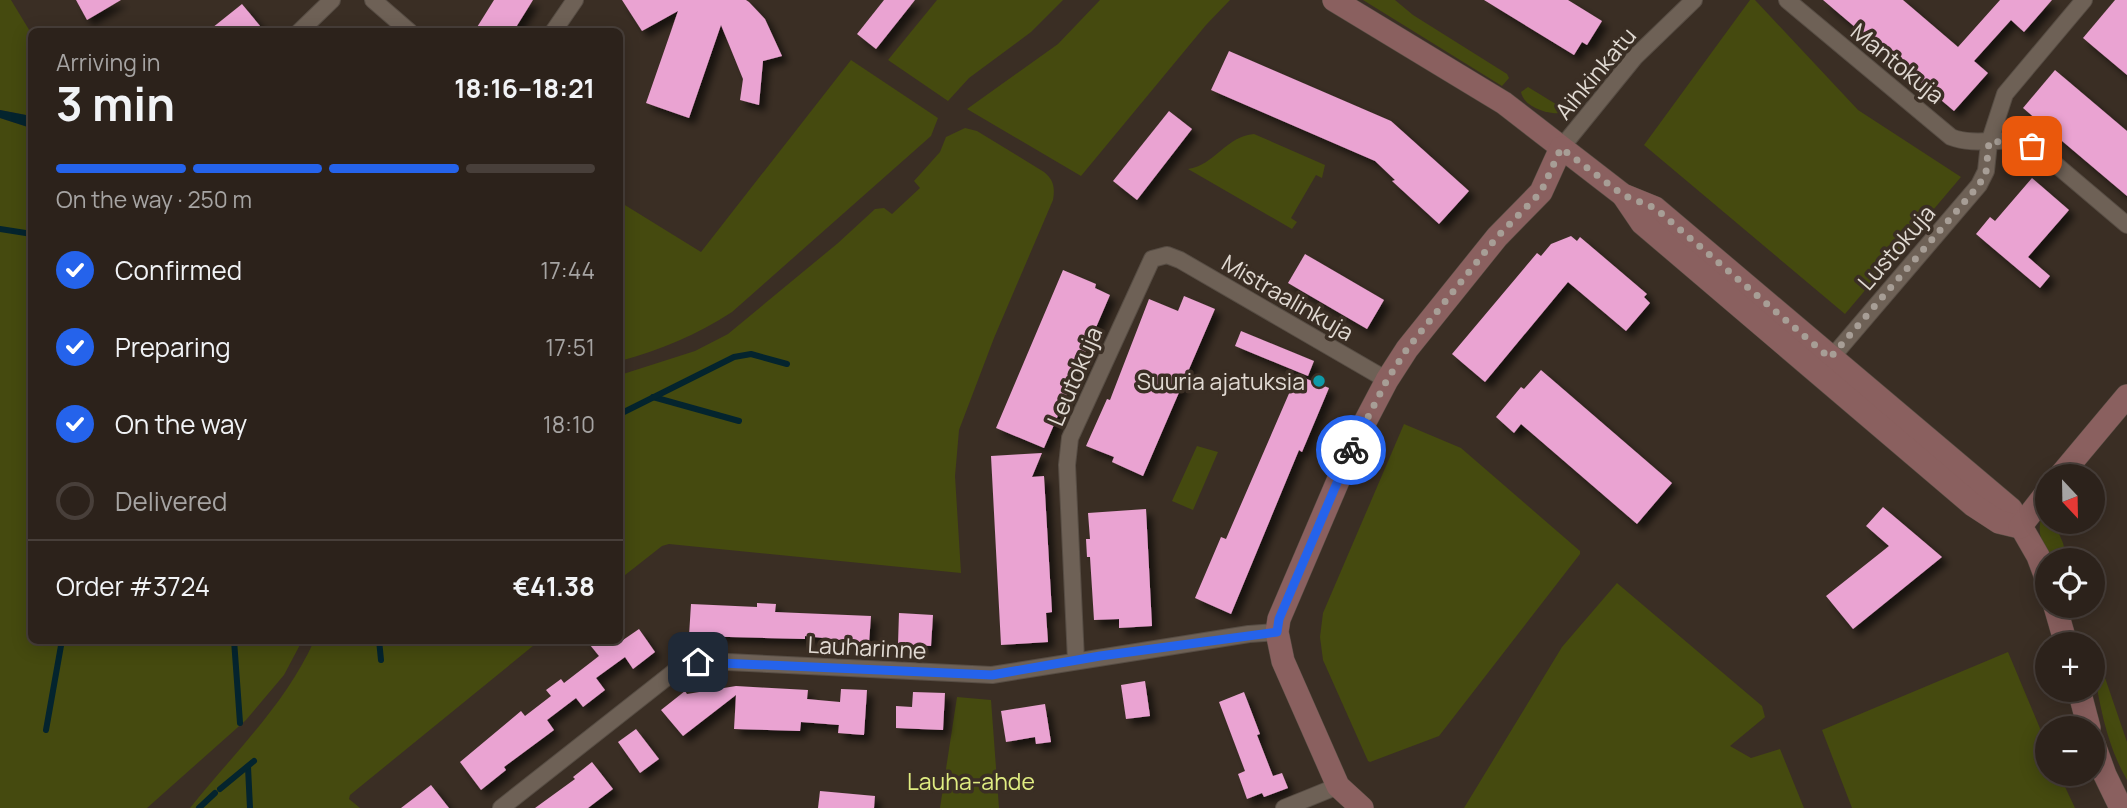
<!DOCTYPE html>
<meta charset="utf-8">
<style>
:root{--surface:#2c221b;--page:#342a24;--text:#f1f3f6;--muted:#a6a4a3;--line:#483f3a;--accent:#2563eb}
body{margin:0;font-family:Manrope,sans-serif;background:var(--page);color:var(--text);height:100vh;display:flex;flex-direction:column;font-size:26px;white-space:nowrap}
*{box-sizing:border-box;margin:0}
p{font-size:23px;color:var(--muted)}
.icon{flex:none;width:38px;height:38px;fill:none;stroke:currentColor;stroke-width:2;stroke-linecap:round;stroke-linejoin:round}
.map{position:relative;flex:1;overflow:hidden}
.side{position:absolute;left:28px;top:28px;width:595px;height:616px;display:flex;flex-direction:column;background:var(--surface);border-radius:10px;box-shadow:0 4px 18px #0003,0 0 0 2px var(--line)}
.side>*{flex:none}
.needle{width:46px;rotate:158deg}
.controls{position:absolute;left:2035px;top:464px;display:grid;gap:14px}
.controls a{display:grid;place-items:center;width:70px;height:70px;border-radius:50%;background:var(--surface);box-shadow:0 4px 18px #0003,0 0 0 2px var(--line);font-size:35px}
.pin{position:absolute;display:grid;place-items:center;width:60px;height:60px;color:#fff;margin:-30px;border-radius:14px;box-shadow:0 4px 10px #0006}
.courier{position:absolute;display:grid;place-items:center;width:70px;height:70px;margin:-35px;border:5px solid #2563eb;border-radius:50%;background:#fff;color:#222;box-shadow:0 2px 9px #0007}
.head em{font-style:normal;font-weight:700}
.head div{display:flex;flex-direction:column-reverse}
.head{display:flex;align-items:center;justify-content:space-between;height:119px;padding:0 28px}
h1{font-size:46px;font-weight:700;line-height:52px}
.bar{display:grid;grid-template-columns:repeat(4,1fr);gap:10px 7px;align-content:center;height:84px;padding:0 28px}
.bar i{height:9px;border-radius:5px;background:var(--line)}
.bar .selected{background:var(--accent)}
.bar p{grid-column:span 4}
.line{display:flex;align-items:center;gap:18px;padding:0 28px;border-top:2px solid var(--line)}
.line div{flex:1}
ol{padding:0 28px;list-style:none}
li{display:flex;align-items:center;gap:21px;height:77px}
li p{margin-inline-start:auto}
li .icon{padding:7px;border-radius:50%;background:var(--accent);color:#fff;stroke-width:4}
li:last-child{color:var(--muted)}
li i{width:38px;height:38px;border:4px solid var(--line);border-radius:50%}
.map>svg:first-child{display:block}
.green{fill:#454a0f}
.water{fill:#04242e}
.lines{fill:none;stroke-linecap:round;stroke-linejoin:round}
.stream{stroke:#04242e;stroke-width:6}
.building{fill:#eaa3d2;filter:url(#shadow)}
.street-casing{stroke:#574d44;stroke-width:18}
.secondary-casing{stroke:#574d44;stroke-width:24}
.street{stroke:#6e6156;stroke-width:16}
.secondary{stroke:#8a605f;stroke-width:23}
.done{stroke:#a79e96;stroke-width:7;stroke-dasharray:0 12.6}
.route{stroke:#2563eb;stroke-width:9}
.culture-dot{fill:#0f9aa8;stroke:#3a2e24;stroke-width:2.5}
.labels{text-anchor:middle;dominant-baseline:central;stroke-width:7;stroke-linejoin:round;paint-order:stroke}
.street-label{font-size:23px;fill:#e1dad3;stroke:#3a2e24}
.poi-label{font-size:23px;fill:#e1dad3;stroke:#3a2e24;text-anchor:end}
.park-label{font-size:23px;fill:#e0ed82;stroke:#3a2e24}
</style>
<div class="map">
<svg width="2127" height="808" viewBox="0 0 2127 808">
<defs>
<filter id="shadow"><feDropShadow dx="6" dy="6" stdDeviation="3.5" flood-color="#0009"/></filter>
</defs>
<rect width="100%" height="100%" fill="#3a2e24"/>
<g class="green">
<polygon points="0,0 11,0 31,33 31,116 0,110"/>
<polygon points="937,0 1063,0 1031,32 969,78 948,101 888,60"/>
<polygon points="1100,0 1230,0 1206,25 1081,176 967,109 1058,44"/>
<polygon points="1363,0 1395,0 1413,15 1507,74 1509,78 1502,86"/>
<polygon points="1750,0 1755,0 1858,110 1961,177 1845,314 1644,145"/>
<path d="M851,60L938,118L931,136L732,312C697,335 660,350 620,361V202L701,252Z"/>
<path d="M1528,87L1559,106L1564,113C1550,115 1524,108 1521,92Z"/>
<polygon points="0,118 31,128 32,640 302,641 284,675 246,720 147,808 0,808"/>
<path d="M965,128L977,131L1044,172C1054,180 1055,188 1053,200L994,338L959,430L955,476L961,573L669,544L662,546L620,579V375L695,351L728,334L838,243L875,209L884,208L892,214L920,188L914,181L940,152L946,137Z"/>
<path d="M1254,134L1325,165L1322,178L1316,175L1291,218L1297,222L1292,229L1188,169C1215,165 1226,136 1254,134Z"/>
<polygon points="1404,424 1461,448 1580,551 1580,554 1439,736 1370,762 1368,761 1323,660 1320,637 1323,613"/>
<polygon points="1197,446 1218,452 1193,510 1172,501"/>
<path d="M2045,509L2047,512L2048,522H2054L2063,543L2067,560H2049C2041,540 2035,529 2045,509Z"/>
<polygon points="1617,583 1762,706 1765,717 1730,746 1751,758 1780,749 1804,808 1464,808 1562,647"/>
<path d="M314,641V640L539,641L350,795L349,799L360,808H190C234,753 285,705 314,641Z"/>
<polygon points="2008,652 2047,745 2048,774 2059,774 2075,808 1852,808 1822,730"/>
<path d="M2102,669L2127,742V780C2107,745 2101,711 2094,671Z"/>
<polygon points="957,697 991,700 999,808 940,808"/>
</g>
<polygon class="water" points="0,110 31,116 31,128 0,118"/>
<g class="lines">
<g class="stream">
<polyline points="0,229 32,234"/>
<polyline points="653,397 739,421"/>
<polyline points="620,414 734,357 751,354 787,364"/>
<polyline points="234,640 240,723"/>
<polyline points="379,640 381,660"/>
<polyline points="440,640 440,641"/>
<polyline points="46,730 62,640"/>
<polyline points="248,767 250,808"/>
<polyline points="220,789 254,761"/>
<polyline points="199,808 215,793"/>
</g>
</g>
<g class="building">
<polygon points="76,0 121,0 87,20"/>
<polygon points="494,0 533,0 513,32 474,32"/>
<polygon points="622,0 746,0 749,2 765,19 782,56 763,61 759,105 740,100 743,79 721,25 689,118 646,103 678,11 642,31"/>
<polygon points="884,0 915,0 876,49 857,34"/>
<polygon points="1484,0 1568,0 1602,21 1587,45 1582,42 1574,55"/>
<polygon points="1823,0 1903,0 1958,47 2000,0 2052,0 2024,32 2011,20 1974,61 1988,73 1954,111"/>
<polygon points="2115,0 2127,0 2127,75 2083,38"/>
<polygon points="242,4 265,32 207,32"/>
<polygon points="1229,51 1391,121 1469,191 1439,224 1392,181 1395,180 1375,161 1211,90"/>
<polygon points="2055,70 2127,131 2127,196 2023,108"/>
<polygon points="1169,111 1192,129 1137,200 1113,181"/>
<polygon points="2032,178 2069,210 2028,257 2050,276 2040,288 1976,234 1990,217 1995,221"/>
<polygon points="1571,236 1577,241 1580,237 1647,294 1644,297 1650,303 1626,331 1568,282 1485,382 1452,354 1537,253 1541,256 1551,244"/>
<polygon points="1305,254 1384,300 1367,329 1288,283"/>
<polygon points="1063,270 1096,284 1095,288 1110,295 1044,448 996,428"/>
<polygon points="1184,296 1215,309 1143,476 1112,462 1114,457 1086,446 1107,399 1110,400 1149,299 1178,311"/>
<polygon points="1241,331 1314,361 1308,376 1235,346"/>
<polygon points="1541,370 1672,483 1637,524 1521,424 1514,433 1496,417 1521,387 1524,389"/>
<polygon points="1297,375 1329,388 1302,452 1299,450 1231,614 1195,598 1221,537 1226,539"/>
<polygon points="1042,453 1032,477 1044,476 1052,612 1046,613 1048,642 1001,645 991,456"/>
<polygon points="1883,507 1942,557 1853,629 1826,596 1889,546 1866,526"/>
<polygon points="1146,509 1152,626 1119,628 1119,619 1094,620 1090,557 1087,557 1086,539 1090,539 1088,513"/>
<polygon points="757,603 776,604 775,612 871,616 869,643 805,636 805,639 689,636 691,604 757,607"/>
<polygon points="899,613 933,615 931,646 898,644"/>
<polygon points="639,629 655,652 633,669 625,657 596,678 605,690 583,707 576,698 547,720 554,730 504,767 506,770 481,790 460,762 521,711 525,716 551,696 546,690 561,679 564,683 599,656 586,640 623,640"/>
<polygon points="1145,681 1150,716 1126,719 1121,685"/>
<polygon points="736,686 808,690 807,699 840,702 841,689 867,690 864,735 838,733 839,725 801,722 800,731 734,729 736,695 683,736 661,710 685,691 687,694"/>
<polygon points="913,692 945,693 943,730 896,728 896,706 912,707"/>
<polygon points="1244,692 1260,734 1257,735 1273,776 1282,773 1288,788 1264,797 1262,793 1247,799 1238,774 1245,771 1219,702"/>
<polygon points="1045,704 1051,742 1036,744 1035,737 1006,742 1001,711"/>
<polygon points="636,729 659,759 640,773 618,742"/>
<polygon points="592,762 613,789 588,808 535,808 575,779 573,777"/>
<polygon points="431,785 449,808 401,808"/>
<polygon points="820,791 875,796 874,808 818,808"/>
</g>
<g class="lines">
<g class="street-casing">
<g id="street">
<polyline points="373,0 410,32"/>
<path d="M1787,0L1951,137C1976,147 2005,136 2026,143C2031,145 2036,149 2041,152L2127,225"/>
<polyline points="299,32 332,0"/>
<polyline points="553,32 575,0"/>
<polyline points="1561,148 1635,57 1694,0"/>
<polyline points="1827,363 1979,185 1986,171 1989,143 2005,94 2084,0"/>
<polyline points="1076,660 1067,465 1070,438 1152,259 1167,255 1180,260 1387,380"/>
<polyline points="501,808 675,671 689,664 707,661 992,675 1249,634 1277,632"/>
<polyline points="1284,808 1338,786"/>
</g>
</g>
<g class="secondary-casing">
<g id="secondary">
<polyline points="1334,0 1504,103 1623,195 1655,208 2011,509 2038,556 2048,583"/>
<polyline points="1623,195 1642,223 1973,505 1999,522 2020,527"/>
<polyline points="2060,476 2127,396"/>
<polyline points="2020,527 2048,491"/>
<polyline points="2055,606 2066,644"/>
<polyline points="2079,690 2089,728"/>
<polyline points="2093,742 2105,775 2121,808"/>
<polyline points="1362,808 1338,786 1283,661 1277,632 1279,619 1355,441 1387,380 1407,349 1497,237 1541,192 1561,148"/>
</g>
</g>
<use href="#street" class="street"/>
<use href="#secondary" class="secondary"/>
</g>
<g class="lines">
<polyline class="done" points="1351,450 1387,380 1407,349 1497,237 1541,192 1561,148 1623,195 1655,208 1830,358 1979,185 1986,172 1989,142 2016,141 2032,146"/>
<polyline class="route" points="698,662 992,675 1100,656 1277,632 1279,619 1351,450"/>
</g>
<circle class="culture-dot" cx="1319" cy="381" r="7"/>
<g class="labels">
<g class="street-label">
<text transform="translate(1898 63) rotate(39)">Mantokuja</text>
<text transform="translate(1595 73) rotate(-50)">Aihkinkatu</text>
<text transform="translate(1896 247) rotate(-49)">Lustokuja</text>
<text transform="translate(1288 297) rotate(30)">Mistraalinkuja</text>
<text transform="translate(1074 376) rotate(-67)">Leutokuja</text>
<text transform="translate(867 647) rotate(3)">Lauharinne</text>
</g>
<g class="poi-label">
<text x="1305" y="381">Suuria ajatuksia</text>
</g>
<g class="park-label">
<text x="971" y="781">Lauha-ahde</text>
</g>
</g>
</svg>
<div class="controls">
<a><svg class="needle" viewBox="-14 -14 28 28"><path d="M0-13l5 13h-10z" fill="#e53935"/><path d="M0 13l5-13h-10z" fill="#a6a4a3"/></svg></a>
<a><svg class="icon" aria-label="locate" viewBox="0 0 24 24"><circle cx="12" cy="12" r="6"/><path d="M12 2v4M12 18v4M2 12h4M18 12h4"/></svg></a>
<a>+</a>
<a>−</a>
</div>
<div class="pin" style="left:2032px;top:146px;background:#ea580c"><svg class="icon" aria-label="bag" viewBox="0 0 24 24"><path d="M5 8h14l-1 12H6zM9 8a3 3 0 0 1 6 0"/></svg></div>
<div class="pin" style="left:698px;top:662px;background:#1f2937"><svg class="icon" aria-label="home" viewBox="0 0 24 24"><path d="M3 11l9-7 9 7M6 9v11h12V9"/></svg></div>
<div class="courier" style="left:1351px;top:450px"><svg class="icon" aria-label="bike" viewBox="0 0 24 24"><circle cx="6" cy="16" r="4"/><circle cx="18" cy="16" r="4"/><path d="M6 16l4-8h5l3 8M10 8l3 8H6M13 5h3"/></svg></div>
<section class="side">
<div class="head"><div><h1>3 min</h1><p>Arriving in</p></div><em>18:16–18:21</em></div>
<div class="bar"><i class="selected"></i><i class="selected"></i><i class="selected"></i><i></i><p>On the way · 250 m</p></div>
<ol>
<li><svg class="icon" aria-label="check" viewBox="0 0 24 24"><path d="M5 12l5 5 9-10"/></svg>Confirmed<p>17:44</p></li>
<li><svg class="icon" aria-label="check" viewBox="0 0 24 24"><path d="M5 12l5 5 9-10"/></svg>Preparing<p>17:51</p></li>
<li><svg class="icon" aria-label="check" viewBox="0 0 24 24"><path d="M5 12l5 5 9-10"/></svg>On the way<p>18:10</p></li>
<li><i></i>Delivered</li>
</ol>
<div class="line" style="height:91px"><div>Order #3724</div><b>€41.38</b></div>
</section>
</div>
